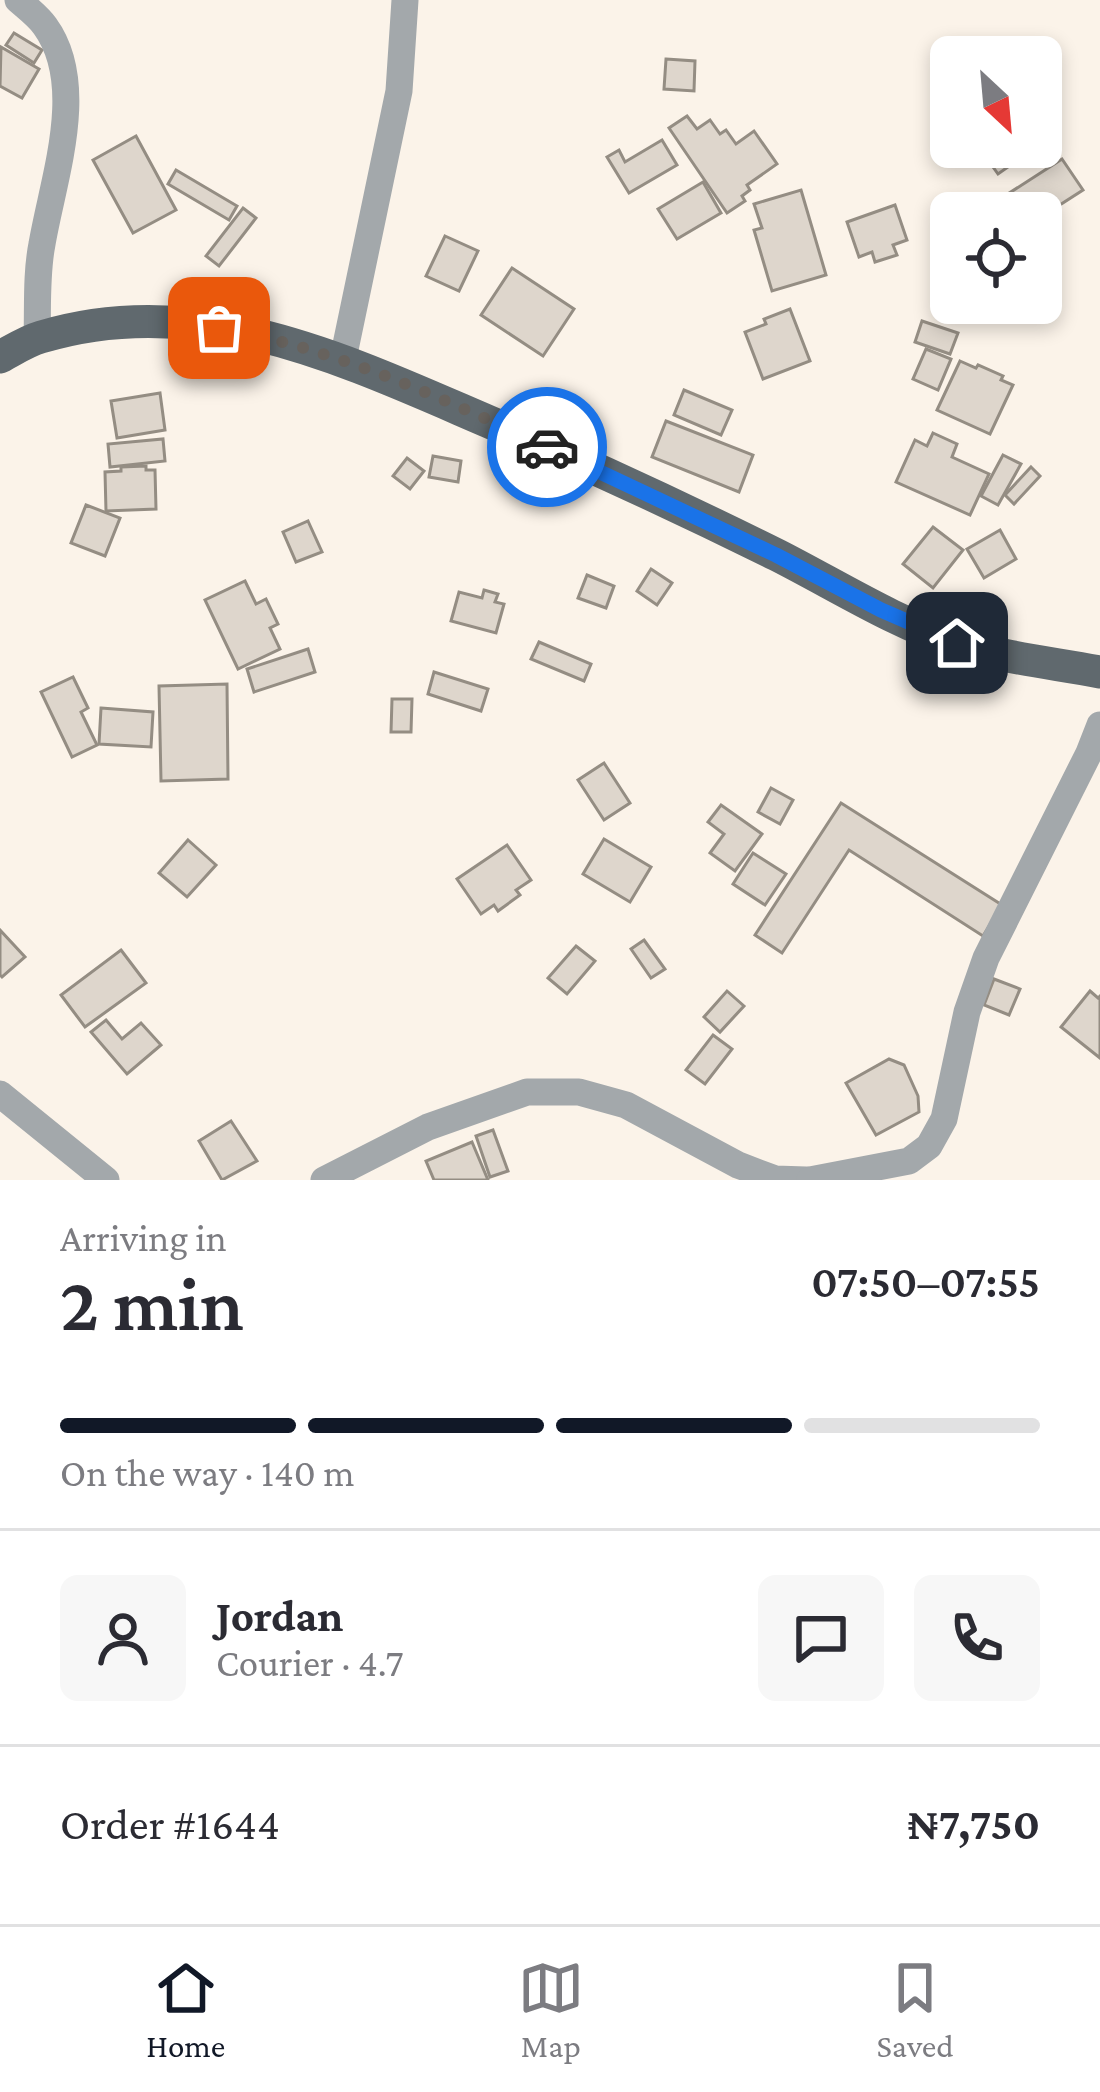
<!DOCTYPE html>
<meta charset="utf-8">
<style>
:root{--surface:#fff;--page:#f7f7f7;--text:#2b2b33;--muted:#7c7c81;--line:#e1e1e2;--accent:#111827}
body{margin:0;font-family:"Crimson Pro",serif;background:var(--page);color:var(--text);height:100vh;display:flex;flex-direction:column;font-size:45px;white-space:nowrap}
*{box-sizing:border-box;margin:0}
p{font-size:39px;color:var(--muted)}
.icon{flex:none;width:66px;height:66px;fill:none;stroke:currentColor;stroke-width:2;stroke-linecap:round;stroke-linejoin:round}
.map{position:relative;height:1180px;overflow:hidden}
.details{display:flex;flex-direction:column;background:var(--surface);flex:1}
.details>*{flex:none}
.needle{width:78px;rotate:154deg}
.fabs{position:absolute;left:930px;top:36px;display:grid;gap:24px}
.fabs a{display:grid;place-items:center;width:132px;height:132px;border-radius:18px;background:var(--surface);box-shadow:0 6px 18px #0003;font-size:60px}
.pin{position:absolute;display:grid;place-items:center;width:102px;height:102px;color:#fff;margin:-51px;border-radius:24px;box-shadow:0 6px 18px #0006}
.courier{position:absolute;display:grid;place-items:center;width:120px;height:120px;margin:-60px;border:9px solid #1a73e8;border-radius:50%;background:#fff;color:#222;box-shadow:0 3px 15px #0007}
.summary em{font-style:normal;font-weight:600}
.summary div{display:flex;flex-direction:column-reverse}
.summary{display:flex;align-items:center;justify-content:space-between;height:204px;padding:0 60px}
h1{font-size:78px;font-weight:600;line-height:90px}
.bar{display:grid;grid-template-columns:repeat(4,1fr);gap:18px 12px;align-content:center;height:144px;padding:0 60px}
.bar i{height:15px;border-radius:9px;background:var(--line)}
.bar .current{background:var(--accent)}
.bar p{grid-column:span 4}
.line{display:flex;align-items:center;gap:30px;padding:0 60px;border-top:3px solid var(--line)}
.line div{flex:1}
.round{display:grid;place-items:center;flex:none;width:126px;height:126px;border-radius:18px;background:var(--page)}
.menu{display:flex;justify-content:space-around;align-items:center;height:168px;border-top:3px solid var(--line);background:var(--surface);font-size:33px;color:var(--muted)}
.menu a{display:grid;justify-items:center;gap:6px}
.menu .current{color:var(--accent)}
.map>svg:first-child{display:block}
.building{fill:#ded6cc;stroke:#948d83;stroke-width:3}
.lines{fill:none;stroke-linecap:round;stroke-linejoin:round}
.minor{stroke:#a3a8ab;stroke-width:27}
.major{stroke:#60696e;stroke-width:33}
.done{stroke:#67625d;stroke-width:12;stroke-dasharray:0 21.6}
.route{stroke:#1a73e8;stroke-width:15}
</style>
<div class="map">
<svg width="1100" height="1180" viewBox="0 0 1100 1180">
<rect width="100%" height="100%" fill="#fbf3e9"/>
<g class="building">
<polygon points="14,33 42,50 34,63 6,45"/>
<polygon points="1,47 39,69 22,98 0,86"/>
<polygon points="666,59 695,61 694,91 664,89"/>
<polygon points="687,116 697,129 710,120 720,134 726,130 736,144 754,131 777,164 747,185 750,190 742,196 745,201 727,213 669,128"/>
<polygon points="136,136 176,210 133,233 93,160"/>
<polygon points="662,140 677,165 629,193 607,157 619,150 625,162"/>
<polygon points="1000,147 1036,147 998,174 986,157"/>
<polygon points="1062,159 1083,190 1041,217 1041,213 1010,213 1000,199"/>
<polygon points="176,170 237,206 229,220 168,184"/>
<polygon points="703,182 721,213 677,239 658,209"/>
<polygon points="801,190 826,275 772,291 754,230 762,228 754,204"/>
<polygon points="895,205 907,240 893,245 897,255 875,262 872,252 859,257 847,222"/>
<polygon points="243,208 256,218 219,266 206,256"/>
<polygon points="445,236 478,251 459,291 426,276"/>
<polygon points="512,268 574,309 543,356 481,315"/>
<polygon points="790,309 810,361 763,379 745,332 766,324 764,319"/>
<polygon points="922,321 958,333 950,354 915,342"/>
<polygon points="926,349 951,359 938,390 913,379"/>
<polygon points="960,361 976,368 978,365 1003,376 1001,380 1013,385 990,434 937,410"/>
<polygon points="684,390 732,410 721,435 674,415"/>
<polygon points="160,393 165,430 117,438 111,401"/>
<polygon points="666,421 753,455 739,492 652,457"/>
<polygon points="933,433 957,444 952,457 989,474 970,515 896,482 915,440 927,446"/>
<polygon points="163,439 165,461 110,467 108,444"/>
<polygon points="1003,455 1021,464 998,505 981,496"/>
<polygon points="433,456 461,461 458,482 429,477"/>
<polygon points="407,458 424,471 410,489 393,476"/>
<polygon points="146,466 146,470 155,470 156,509 106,511 105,472 121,471 121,467"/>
<polygon points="1031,467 1040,476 1014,504 1005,495"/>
<polygon points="560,470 576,482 562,501 545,490"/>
<polygon points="86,505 120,518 105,556 71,543"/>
<polygon points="308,521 322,552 296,562 283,532"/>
<polygon points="933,527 963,550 933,588 903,564"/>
<polygon points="1000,530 1016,559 984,578 967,549"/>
<polygon points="651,569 672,583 657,605 637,591"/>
<polygon points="587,575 614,586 606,608 578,598"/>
<polygon points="245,581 256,604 266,599 278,624 270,628 280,649 238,669 205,600"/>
<polygon points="484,590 498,594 495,602 504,604 496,633 451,621 459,592 482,598"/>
<polygon points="539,642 591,664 584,681 531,659"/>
<polygon points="308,649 315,672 254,692 247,669"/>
<polygon points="434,672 488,689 481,711 428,694"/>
<polygon points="73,677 88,708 81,712 97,745 72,757 41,692"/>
<polygon points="227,684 228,779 161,781 159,686"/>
<polygon points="392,699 412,699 411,732 391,732"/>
<polygon points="101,708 153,712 151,747 99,744"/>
<polygon points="604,763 630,803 604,820 578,780"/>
<polygon points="771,788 793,800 780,824 758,812"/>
<polygon points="841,803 1002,905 983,936 849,850 782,953 755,935"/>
<polygon points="721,805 762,834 735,871 710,853 724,834 708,822"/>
<polygon points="604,839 651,867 630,902 583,874"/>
<polygon points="188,840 216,865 187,897 159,873"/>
<polygon points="507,845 531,880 516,890 520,895 498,911 494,905 481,914 457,879"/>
<polygon points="753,853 786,874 765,905 733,884"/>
<polygon points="0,930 25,957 2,977 0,975"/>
<polygon points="644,940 665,969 651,978 631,949"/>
<polygon points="576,946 595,961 567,994 548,978"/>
<polygon points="121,950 146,983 85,1027 61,995"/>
<polygon points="994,979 1020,989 1009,1015 984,1005"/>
<polygon points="727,991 744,1006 720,1032 704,1017"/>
<polygon points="1090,991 1098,998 1100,996 1100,1058 1061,1027"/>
<polygon points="106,1020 122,1039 141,1023 161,1045 127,1074 91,1032"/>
<polygon points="713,1035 732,1049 705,1084 686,1070"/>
<polygon points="889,1059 904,1065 918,1096 919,1112 876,1135 846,1083"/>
<polygon points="231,1121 257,1161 222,1180 199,1141"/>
<polygon points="493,1130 508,1171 490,1177 476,1136"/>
<polygon points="472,1142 488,1180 434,1180 426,1161"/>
</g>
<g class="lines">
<g class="minor">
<path d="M18,0C27,8 38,16 45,26C88,85 53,179 42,244C36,274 38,307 37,338"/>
<polyline points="343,359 399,91 405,0"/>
<polyline points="0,1094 106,1180"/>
<polyline points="324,1180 428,1127 527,1092 579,1092 626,1105 738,1165 775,1179 806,1180"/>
<polyline points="810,1180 909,1161 929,1146 944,1119 967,1012 986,958 1089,753 1100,725"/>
</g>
<path class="major" d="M0,357C13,350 27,341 41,337C199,289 345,360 487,421C585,463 682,508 777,555C836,585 894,622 957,643C1003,658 1053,663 1100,672"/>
</g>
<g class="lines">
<path class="done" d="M219,328C334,348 442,398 547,447"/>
<polyline class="route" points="547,447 776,555 881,610 957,643"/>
</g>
</svg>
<div class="fabs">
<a><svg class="needle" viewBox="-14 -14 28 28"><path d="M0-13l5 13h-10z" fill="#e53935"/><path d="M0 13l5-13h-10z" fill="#7c7c81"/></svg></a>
<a><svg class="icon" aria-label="locate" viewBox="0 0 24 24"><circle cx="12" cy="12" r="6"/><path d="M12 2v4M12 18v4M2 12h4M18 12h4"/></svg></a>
</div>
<div class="pin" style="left:219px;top:328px;background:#ea580c"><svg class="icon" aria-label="bag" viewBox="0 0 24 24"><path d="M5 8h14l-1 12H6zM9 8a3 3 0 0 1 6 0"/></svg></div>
<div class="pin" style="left:957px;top:643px;background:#1f2937"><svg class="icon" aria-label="home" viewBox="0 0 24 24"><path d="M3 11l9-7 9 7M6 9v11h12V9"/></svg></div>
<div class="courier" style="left:547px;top:447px"><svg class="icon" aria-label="car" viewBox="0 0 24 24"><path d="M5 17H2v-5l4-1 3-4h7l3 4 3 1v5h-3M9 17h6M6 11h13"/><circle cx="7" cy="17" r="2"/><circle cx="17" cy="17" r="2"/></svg></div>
</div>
<section class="details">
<div class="summary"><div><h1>2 min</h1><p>Arriving in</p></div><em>07:50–07:55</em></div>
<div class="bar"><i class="current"></i><i class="current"></i><i class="current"></i><i></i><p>On the way · 140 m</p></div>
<div class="line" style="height:216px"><a class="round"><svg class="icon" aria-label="person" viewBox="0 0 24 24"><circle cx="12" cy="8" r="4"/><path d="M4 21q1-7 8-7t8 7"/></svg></a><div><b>Jordan</b><p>Courier · 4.7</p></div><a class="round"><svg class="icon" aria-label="chat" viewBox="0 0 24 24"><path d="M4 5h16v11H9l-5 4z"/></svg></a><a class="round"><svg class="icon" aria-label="phone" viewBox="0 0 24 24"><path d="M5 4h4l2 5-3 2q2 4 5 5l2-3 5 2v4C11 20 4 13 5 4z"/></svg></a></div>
<div class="line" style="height:156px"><div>Order #1644</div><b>₦7,750</b></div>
</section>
<nav class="menu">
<a class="current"><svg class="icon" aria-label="home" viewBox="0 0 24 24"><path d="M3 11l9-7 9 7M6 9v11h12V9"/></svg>Home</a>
<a><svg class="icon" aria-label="map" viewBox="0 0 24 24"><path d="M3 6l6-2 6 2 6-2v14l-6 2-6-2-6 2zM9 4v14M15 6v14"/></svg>Map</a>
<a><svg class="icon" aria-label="saved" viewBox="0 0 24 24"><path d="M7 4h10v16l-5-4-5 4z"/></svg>Saved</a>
</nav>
